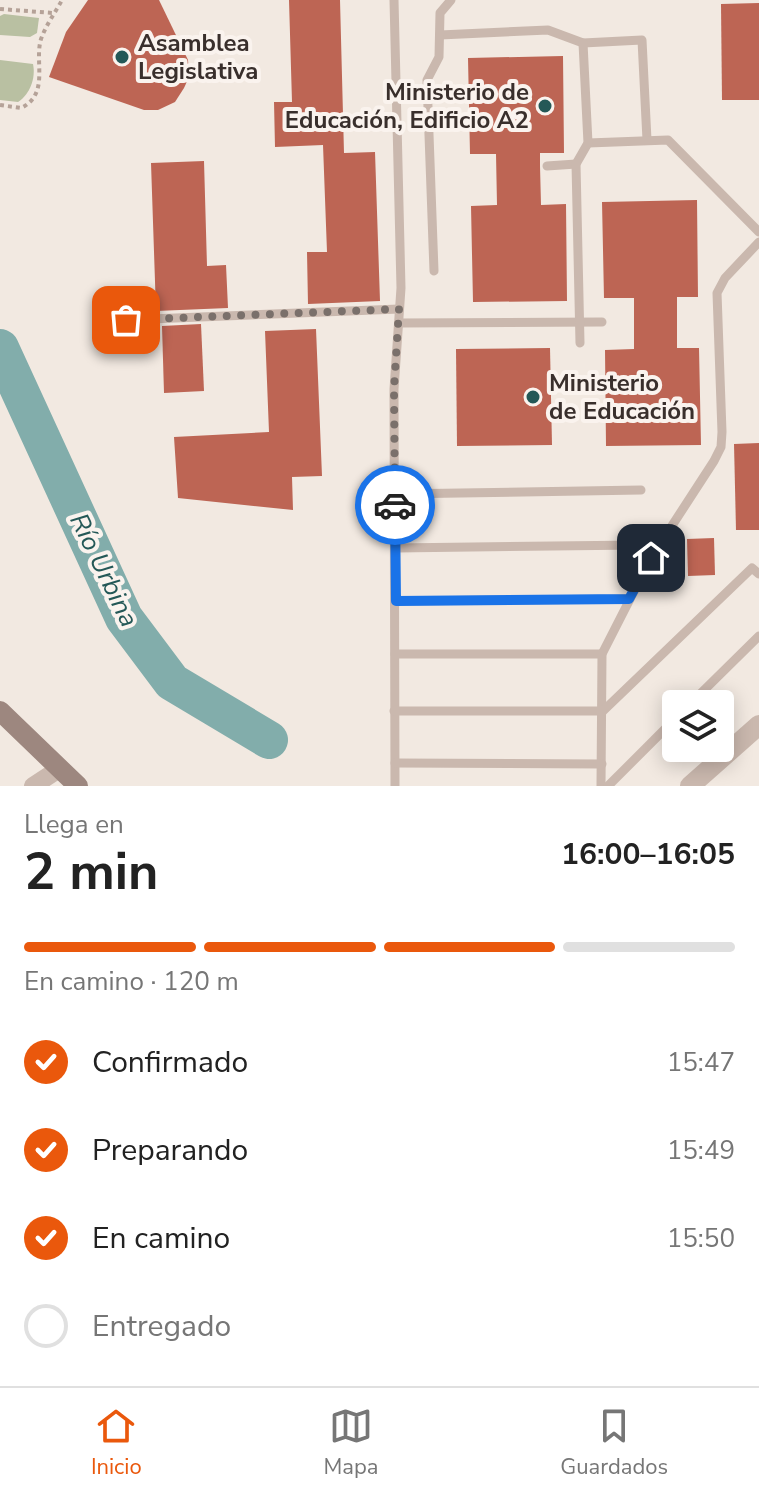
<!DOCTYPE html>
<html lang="es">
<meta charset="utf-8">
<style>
:root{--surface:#fff;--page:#f2f2f2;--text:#222;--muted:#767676;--line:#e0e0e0;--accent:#ea580c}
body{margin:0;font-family:"Nunito Sans",sans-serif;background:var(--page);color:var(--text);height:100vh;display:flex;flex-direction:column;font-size:30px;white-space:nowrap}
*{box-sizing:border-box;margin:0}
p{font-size:26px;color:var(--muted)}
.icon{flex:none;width:44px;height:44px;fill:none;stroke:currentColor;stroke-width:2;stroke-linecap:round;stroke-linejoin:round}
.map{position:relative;height:786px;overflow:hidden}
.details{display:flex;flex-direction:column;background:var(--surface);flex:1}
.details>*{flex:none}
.fabs{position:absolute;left:662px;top:690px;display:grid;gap:16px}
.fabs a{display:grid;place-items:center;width:72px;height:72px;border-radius:8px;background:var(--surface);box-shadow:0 4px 20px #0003;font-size:40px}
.pin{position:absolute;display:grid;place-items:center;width:68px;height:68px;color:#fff;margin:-34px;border-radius:16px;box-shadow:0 4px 12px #0006}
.courier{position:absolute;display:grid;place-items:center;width:80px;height:80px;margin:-40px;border:6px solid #1a73e8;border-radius:50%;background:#fff;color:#222;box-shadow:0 2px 10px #0007}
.overview em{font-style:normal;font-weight:700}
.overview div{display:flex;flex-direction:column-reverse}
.overview{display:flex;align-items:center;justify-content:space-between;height:136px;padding:0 24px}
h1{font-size:52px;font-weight:700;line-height:60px}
.bar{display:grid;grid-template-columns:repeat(4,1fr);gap:12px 8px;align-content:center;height:96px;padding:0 24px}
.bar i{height:10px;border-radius:6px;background:var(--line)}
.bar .selected{background:var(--accent)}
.bar p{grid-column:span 4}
ol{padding:0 24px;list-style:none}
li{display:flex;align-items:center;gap:24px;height:88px}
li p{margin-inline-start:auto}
li .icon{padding:8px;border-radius:50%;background:var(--accent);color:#fff;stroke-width:4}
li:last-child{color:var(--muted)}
li i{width:44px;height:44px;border:4px solid var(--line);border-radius:50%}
.tab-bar{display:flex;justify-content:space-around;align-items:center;height:112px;border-top:2px solid var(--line);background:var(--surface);font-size:22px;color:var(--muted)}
.tab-bar a{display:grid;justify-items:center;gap:4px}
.tab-bar .selected{color:var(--accent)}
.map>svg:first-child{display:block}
.green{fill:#b9c0a2}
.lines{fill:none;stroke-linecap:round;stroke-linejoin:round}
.river{stroke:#82adab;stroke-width:38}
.building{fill:#bd6554}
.path{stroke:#b5a298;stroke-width:4;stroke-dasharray:4 4;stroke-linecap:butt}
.service{stroke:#cab8ae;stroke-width:9}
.minor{stroke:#cab8ae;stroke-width:18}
.tertiary{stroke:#cab8ae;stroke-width:20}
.secondary{stroke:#9d877f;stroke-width:20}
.done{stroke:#7a706b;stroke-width:8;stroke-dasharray:0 14.4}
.route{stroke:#1a73e8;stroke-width:10}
.poi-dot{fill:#245857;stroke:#faf3ee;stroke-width:3}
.labels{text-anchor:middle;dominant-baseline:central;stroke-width:8;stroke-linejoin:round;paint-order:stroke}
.poi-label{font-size:24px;font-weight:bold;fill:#392f2c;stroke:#faf3ee;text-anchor:start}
.water-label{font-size:26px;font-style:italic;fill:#245857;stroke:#faf3ee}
</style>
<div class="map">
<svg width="759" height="786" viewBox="0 0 759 786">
<rect width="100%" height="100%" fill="#f2e9e1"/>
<g class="green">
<polygon points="4,14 39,18 37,33 30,37 0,35 0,16"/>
<path d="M0,60L33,64C36,78 30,94 18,102L0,100Z"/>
</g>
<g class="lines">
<polyline class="river" points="0,348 124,618 172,682 269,740"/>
</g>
<g class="building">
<polygon points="88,0 159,0 188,60 189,77 184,88 175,102 158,110 144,110 49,77 66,32"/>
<polygon points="289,0 340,0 344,153 375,152 380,301 308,304 307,252 327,252 323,145 275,147 274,102 292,102"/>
<polygon points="759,3 759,100 722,100 721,4"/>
<polygon points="563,56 564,153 540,153 540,166 541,205 566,204 567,301 473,302 471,206 497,205 496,154 470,154 468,58"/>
<polygon points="204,161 207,266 226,265 228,308 156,311 151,163"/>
<polygon points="697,200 698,297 677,297 677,348 699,348 701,445 606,446 605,350 634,349 634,298 604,298 602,202"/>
<polygon points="201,324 204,391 164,393 162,326"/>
<polygon points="316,329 322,476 292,477 293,510 178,498 174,437 269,432 265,331"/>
<polygon points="550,348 552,445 457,446 456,349"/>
<polygon points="759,443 759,530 736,530 734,444"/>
<polygon points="714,538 715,575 688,576 687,539"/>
</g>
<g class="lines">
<g class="path">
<polyline points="0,9 53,13"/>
<path d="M0,105L21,108C50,94 34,62 41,39C46,25 55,13 62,0"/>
</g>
<g class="service">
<polyline points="394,0 401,288 394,389 395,786"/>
<polyline points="440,35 548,30 583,43 642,40 647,140"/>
<polyline points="588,143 668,140 759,232"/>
<polyline points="547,166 576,164"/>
<polyline points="434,271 427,80 439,57 440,13 451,0"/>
<polyline points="126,320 399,309"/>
<polyline points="399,323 602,322"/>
<polyline points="580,343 576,164 588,143 583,43"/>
<polyline points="395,494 641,490"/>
<polyline points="396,548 640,545 651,558 602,654 601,786"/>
<polyline points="651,558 714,461 721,447 722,432 717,293 725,278 759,242"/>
<polyline points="396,601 629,599"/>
<polyline points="395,654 602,654"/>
<polyline points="690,704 759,636"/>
<polyline points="394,711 603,711 752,568 759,574"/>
<polyline points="395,763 602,764"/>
<polyline points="608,786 676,718"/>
</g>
<polyline class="minor" points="33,786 59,769"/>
<polyline class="tertiary" points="690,786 759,725"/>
<polyline class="secondary" points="0,711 78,786"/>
</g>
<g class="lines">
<polyline class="done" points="126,320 399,309 394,389 395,505"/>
<polyline class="route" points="395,505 396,601 629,599 651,558"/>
</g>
<g class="poi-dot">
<circle cx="122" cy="57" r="8"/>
<circle cx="545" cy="106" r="8"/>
<circle cx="533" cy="397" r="8"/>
</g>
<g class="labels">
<g class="poi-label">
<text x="138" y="43">Asamblea<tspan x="138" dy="28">Legislativa</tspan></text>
<text x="529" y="92" text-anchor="end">Ministerio de<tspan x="529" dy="28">Educación, Edificio A2</tspan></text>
<text x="549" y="383">Ministerio<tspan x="549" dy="28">de Educación</tspan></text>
</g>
<g class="water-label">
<text transform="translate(104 570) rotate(64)">Río Urbina</text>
</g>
</g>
</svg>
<div class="fabs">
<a><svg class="icon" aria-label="layers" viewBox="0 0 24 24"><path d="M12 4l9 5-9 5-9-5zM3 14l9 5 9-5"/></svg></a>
</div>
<div class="pin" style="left:126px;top:320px;background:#ea580c"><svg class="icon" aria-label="bag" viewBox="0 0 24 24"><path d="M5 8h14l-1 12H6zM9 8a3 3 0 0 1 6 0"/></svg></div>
<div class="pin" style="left:651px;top:558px;background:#1f2937"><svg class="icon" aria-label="home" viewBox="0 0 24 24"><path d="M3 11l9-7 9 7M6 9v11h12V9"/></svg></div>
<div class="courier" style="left:395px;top:505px"><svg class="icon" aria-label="car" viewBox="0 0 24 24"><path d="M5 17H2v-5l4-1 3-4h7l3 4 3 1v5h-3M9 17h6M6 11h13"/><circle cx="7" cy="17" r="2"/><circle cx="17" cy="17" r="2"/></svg></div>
</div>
<section class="details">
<div class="overview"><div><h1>2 min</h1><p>Llega en</p></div><em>16:00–16:05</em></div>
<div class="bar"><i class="selected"></i><i class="selected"></i><i class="selected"></i><i></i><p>En camino · 120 m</p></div>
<ol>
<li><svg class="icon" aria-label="check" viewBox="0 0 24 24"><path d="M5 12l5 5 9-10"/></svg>Confirmado<p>15:47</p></li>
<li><svg class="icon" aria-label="check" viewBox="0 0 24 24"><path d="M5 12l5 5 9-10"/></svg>Preparando<p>15:49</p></li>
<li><svg class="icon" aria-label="check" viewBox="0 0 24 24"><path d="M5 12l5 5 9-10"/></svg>En camino<p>15:50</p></li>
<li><i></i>Entregado</li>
</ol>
</section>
<nav class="tab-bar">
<a class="selected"><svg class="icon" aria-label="home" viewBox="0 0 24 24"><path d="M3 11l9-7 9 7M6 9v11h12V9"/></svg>Inicio</a>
<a><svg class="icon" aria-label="map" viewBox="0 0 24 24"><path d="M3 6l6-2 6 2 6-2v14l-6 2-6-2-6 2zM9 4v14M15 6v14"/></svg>Mapa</a>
<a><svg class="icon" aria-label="saved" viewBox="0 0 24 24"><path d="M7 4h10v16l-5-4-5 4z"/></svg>Guardados</a>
</nav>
